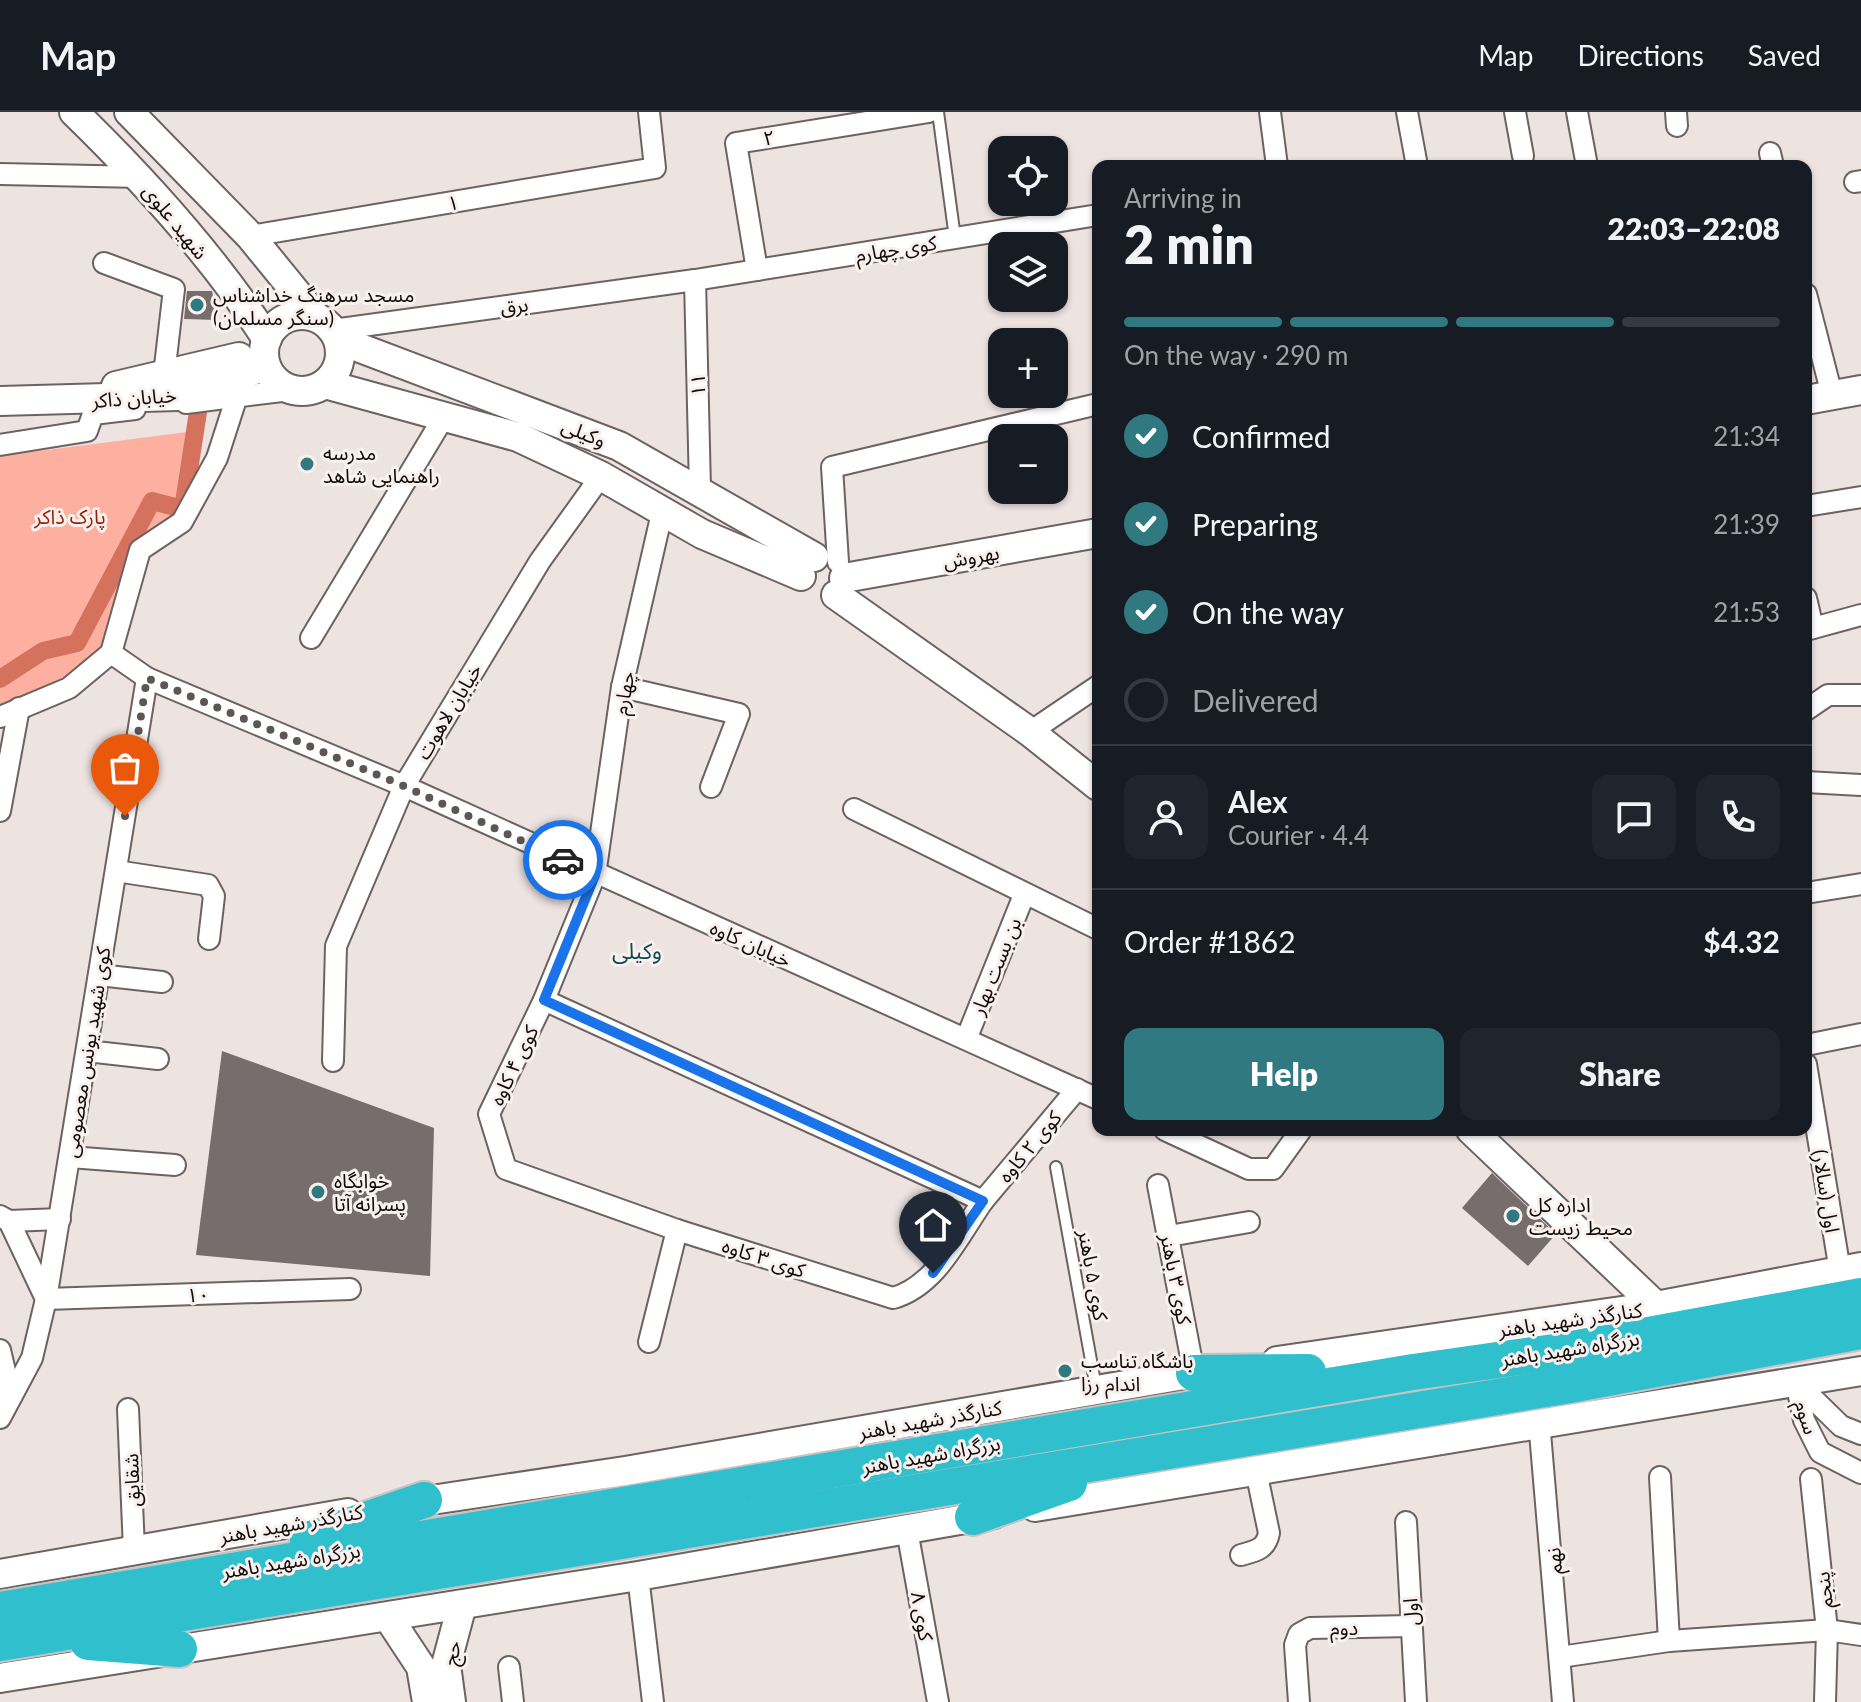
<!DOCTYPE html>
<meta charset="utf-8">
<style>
:root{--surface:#171b24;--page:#20242c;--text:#f1f3f6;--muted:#9ea1a6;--line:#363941;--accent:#317981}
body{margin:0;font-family:Lato,"Noto Sans Arabic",sans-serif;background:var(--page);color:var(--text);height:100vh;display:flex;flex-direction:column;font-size:30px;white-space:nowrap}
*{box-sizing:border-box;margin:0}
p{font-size:26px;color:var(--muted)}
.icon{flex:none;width:44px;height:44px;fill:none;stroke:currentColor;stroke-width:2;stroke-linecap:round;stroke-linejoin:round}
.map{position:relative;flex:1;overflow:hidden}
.panel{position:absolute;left:1092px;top:48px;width:720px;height:976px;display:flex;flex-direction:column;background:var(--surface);border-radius:16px;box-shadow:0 2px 6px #0004}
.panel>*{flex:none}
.tools{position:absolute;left:988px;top:24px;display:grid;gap:16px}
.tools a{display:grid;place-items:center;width:80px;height:80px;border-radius:16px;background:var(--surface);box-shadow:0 2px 6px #0004;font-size:40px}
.pin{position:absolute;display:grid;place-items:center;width:68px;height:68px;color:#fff;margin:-82px -34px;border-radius:50% 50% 50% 0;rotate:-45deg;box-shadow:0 0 8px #0007}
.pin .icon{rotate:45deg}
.courier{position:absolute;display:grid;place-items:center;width:80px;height:80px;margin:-40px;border:6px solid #1a73e8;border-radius:50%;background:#fff;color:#222;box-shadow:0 2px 10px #0007}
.head em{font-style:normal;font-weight:800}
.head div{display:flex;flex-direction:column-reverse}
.head{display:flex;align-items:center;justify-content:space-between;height:136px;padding:0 32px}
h1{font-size:52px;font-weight:800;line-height:60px}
.bar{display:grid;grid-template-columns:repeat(4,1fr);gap:12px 8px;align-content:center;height:96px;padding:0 32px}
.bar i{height:10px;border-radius:6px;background:var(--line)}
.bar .active{background:var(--accent)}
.bar p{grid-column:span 4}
.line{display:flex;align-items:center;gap:20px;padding:0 32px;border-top:2px solid var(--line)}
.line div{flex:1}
.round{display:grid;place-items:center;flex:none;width:84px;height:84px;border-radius:16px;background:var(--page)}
ol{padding:0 32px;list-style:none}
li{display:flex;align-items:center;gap:24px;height:88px}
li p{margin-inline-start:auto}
li .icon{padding:8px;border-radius:50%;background:var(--accent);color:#fff;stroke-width:4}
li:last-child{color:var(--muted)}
li i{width:44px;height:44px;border:4px solid var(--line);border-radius:50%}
.cta{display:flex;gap:16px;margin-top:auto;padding:16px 32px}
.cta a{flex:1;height:92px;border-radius:16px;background:var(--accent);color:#fff;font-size:32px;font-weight:800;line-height:92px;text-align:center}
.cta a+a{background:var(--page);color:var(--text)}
header{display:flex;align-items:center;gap:48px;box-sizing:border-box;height:112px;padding:0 40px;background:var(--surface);border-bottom:2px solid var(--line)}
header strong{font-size:38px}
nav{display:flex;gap:44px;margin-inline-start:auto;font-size:28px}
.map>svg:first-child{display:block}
.green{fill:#feb0a0}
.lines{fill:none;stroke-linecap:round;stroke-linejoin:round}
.canal{stroke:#d5725e;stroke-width:18}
.building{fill:#766d6c}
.lane-casing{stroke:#6c6361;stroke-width:14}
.street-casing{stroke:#6c6361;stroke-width:24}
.secondary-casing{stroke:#6c6361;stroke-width:32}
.highway-casing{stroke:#c5c4c4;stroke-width:40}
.lane{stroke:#fff;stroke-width:10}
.street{stroke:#fff;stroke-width:20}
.secondary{stroke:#fff;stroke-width:28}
.highway{stroke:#30bfcd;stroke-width:36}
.done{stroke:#5c5755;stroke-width:8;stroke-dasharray:0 14.4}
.route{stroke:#1a73e8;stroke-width:10}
.poi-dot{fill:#317981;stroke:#faf0ee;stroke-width:3}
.labels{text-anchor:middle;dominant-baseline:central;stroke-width:6;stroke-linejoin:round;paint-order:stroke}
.street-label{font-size:20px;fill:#0e0b0a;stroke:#faf0ee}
.poi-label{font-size:20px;fill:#0e0b0a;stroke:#faf0ee;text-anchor:start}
.park-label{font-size:20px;fill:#961d07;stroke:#faf0ee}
.neighbourhood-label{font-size:22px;fill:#09494f;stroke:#faf0ee}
</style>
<header>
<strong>Map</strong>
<nav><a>Map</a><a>Directions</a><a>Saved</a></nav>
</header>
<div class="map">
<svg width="1861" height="1590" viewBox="0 0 1861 1590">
<rect width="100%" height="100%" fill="#ede3e1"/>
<polygon class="green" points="203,318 197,360 178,400 138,428 125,445 107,533 88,553 0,596 0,344"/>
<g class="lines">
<polyline class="canal" points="0,567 43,539 77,531 152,389 183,397 198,300"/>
</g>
<g class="building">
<polygon points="187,179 212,179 218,208 184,207"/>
<polygon points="222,939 434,1016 430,1164 196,1143"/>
<polygon points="1492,1061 1556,1122 1528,1154 1462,1096"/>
</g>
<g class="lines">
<g class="lane-casing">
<g id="lane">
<polyline points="938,0 955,126"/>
<polyline points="1056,1055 1096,1276"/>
</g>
</g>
<g class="street-casing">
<g id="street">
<polyline points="1270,0 1277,54"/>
<polyline points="1407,0 1417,54"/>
<polyline points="1515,0 1523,44"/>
<polyline points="1577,0 1587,54"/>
<polyline points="1676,0 1677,14"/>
<polyline points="1770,41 1773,54"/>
<polyline points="0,62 141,65"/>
<polyline points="1855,70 1861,69"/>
<polyline points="250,124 655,56 649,0"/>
<polyline points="104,151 174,177 164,263"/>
<polyline points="757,158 736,31 929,0"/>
<polyline points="695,168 700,377"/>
<polyline points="1806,182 1832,283"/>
<polyline points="333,218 695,168 1098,103"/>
<polyline points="186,291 290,278"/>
<polyline points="0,333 87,319 93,302 135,297"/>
<polyline points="1806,394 1861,385"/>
<path d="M662,401L622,575L595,763L544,888L489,1002L506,1057L677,1118L893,1186C936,1174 958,1125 983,1089"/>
<polyline points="838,450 832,355 1098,292"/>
<polyline points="1806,486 1813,516"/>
<polyline points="1806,518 1861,503"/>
<polyline points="311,526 445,303"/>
<polyline points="111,541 147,566 404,674 1098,987"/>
<polyline points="622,575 739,602 711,675"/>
<polyline points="1806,598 1828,583 1861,583"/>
<polyline points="0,605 69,576 111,541 140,438 182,410 217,346 237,284"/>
<polyline points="1030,620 1098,574"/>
<polyline points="1806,670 1861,673"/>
<polyline points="854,697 1098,817"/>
<polyline points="0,699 19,596"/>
<polyline points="116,759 208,773 214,784 209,827"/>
<polyline points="1806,781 1861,772"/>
<polyline points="99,863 162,870"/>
<polyline points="544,888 983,1089 1077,977"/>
<polyline points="967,925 1024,783"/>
<polyline points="1806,933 1861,922"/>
<polyline points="87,939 158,947"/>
<polyline points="333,949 336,834 404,674 540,449 601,364"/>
<polyline points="1806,952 1840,1159"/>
<polyline points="1165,1018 1249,1057 1273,1057 1301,1018"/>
<polyline points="70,1045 175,1053"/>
<polyline points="1158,1073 1194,1261"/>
<polyline points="0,1104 9,1109 60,1107"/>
<polyline points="9,1109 46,1187 350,1177"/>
<polyline points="1169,1124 1249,1110"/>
<polyline points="649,1230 677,1118"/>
<polyline points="0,1238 11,1285 4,1286"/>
<polyline points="1796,1270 1804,1308 1820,1340 1861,1361"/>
<polyline points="1796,1270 1841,1314 1861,1322"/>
<polyline points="128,1297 134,1438"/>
<polyline points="0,1306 32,1246 46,1187 147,566"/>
<polyline points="1539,1309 1563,1590"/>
<polyline points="1660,1365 1669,1529"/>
<polyline points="1811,1367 1827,1518 1825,1590"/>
<polyline points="1406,1410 1416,1590"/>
<polyline points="907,1418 938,1590"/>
<path d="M1241,1443C1256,1439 1266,1437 1269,1421L1256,1359"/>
<polyline points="638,1464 653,1590"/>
<polyline points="1560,1545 1669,1529 1827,1518 1861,1523"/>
<polyline points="509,1555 513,1590"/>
<polyline points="1299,1590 1295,1533 1299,1522 1310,1516 1411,1514"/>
</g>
</g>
<g class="secondary-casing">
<g id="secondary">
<path d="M74,0C145,69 213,144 267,227"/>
<polyline points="129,0 250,124 316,205"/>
<circle cx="302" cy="241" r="38"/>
<polyline points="339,228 619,334 814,445"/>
<polyline points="325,272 518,325 601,364 702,422 801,464"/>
<polyline points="116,274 239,245"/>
<polyline points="1806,288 1861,278"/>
<polyline points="0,289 178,284 266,254"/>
<polyline points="844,466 1098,421"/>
<polyline points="836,483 1030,620 1098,674"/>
<polyline points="1471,1018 1656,1194"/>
<polyline points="1277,1249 1656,1194 1861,1155"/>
<polyline points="405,1392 625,1359 1213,1258"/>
<polyline points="1035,1395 1861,1259"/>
<polyline points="0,1462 348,1401"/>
<polyline points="388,1505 421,1555 427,1590"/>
<polyline points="0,1566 638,1464 994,1402"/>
<polyline points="451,1590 446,1553 462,1493"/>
</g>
</g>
<g class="highway-casing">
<g id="highway">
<polyline points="1194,1261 1308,1260"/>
<polyline points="973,1405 1069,1371"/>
<polyline points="308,1428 424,1388"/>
<polyline points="0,1498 1413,1260 1561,1239 1861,1184"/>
<polyline points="88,1530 179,1537"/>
<polyline points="0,1531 1570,1273 1861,1219"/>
</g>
</g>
<use href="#lane" class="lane"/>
<use href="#street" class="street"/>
<use href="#secondary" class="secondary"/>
<use href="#highway" class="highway"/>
</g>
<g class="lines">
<polyline class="done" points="125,704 147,566 404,674 563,748"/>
<polyline class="route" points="563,748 595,763 544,888 983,1089 933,1161"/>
</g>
<g class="poi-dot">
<circle cx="197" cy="193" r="8"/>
<circle cx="307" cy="352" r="8"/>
<circle cx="318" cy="1080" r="8"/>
<circle cx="1513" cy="1104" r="8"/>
<circle cx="1065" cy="1259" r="8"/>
</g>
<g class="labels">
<g class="street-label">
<text transform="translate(769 25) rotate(-9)">۲</text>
<text transform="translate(453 90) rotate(-9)">۱</text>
<text transform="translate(176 109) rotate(51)">شهید علوی</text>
<text transform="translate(896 136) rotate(-9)">کوی چهارم</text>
<text transform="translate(514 193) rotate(-8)">برق</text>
<text transform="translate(697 273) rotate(-91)">۱۱</text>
<text transform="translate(134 285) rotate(-4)">خیابان ذاکر</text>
<text transform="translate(584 320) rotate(21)">وکیلی</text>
<text transform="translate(971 444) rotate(-10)">بهروش</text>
<text transform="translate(623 581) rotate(-80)">چهارم</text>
<text transform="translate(448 599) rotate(-59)">خیابان لاهوت</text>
<text transform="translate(751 831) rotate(24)">خیابان کاوه</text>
<text transform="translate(995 854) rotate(-68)">بن بست بهار</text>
<text transform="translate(86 940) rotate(-81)">کوی شهید یونس معصومی</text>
<text transform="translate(513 953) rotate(-64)">کوی ۴ کاوه</text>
<text transform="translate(1029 1034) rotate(-50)">کوی ۲ کاوه</text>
<text transform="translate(1827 1079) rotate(81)">اول (سالار)</text>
<text transform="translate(764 1145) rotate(18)">کوی ۳ کاوه</text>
<text transform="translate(1094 1163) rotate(80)">کوی ۵ باهنر</text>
<text transform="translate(1177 1167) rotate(79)">کوی ۳ باهنر</text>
<text transform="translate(198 1182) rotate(-2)">۱۰</text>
<text transform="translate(1570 1207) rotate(-8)">کنارگذر شهید باهنر</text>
<text transform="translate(1570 1236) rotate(-9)">بزرگراه شهید باهنر</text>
<text transform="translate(1807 1305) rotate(72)">سوم</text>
<text transform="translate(930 1307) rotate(-10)">کنارگذر شهید باهنر</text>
<text transform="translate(931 1342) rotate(-10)">بزرگراه شهید باهنر</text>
<text transform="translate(131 1368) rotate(-92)">شقایق</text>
<text transform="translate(291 1411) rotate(-10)">کنارگذر شهید باهنر</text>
<text transform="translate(291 1448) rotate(-9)">بزرگراه شهید باهنر</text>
<text transform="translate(1553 1449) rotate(-94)">نهم</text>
<text transform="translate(1823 1478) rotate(-96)">پنجم</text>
<text transform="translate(1410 1500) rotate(-93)">اول</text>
<text transform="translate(923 1504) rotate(80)">کوی ۸</text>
<text transform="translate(1344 1515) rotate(-1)">دوم</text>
<text transform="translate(451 1541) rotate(-81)">حج</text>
</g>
<g class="poi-label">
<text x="213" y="182">مسجد سرهنگ خداشناس<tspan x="213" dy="23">(سنگر مسلمان)</tspan></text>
<text x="323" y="340">مدرسه<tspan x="323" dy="23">راهنمایی شاهد</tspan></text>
<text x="334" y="1068">خوابگاه<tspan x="334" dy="23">پسرانه آتا</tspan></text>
<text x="1529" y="1092">اداره کل<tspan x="1529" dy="23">محیط زیست</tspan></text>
<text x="1081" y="1248">باشگاه تناسب<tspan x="1081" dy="23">اندام رزا</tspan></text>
</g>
<g class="park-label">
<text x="70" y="404">پارک ذاکر</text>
</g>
<g class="neighbourhood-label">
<text x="637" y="838">وکیلی</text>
</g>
</g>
</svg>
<div class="tools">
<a><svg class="icon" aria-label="locate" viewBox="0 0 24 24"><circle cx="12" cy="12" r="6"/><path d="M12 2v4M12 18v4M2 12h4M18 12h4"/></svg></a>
<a><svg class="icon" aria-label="layers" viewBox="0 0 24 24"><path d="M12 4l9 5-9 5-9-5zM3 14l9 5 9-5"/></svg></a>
<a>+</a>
<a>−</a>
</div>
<div class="pin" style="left:125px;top:704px;background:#ea580c"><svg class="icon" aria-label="bag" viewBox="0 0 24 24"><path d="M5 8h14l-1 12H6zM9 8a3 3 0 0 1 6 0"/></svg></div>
<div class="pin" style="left:933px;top:1161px;background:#1f2937"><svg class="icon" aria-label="home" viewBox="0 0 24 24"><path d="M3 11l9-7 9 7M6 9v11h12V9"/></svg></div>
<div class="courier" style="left:563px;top:748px"><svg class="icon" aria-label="car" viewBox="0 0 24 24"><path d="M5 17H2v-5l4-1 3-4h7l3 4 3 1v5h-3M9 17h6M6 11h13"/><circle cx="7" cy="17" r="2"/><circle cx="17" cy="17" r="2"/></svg></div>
<section class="panel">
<div class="head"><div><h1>2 min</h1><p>Arriving in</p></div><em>22:03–22:08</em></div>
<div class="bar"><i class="active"></i><i class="active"></i><i class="active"></i><i></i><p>On the way · 290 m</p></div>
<ol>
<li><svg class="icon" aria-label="check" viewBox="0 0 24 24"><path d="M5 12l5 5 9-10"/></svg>Confirmed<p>21:34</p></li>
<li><svg class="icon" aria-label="check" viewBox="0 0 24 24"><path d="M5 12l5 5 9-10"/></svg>Preparing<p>21:39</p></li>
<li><svg class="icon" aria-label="check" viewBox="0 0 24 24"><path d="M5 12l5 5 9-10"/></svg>On the way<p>21:53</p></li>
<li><i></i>Delivered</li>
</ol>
<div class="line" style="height:144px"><a class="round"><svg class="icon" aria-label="person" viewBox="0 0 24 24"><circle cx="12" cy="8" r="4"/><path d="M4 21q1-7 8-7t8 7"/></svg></a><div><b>Alex</b><p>Courier · 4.4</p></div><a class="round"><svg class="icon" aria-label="chat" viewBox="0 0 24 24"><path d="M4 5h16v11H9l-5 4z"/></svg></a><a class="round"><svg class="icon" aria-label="phone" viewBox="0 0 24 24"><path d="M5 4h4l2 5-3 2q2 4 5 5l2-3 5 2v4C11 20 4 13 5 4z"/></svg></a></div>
<div class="line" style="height:104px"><div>Order #1862</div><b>$4.32</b></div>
<div class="cta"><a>Help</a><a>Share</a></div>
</section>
</div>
